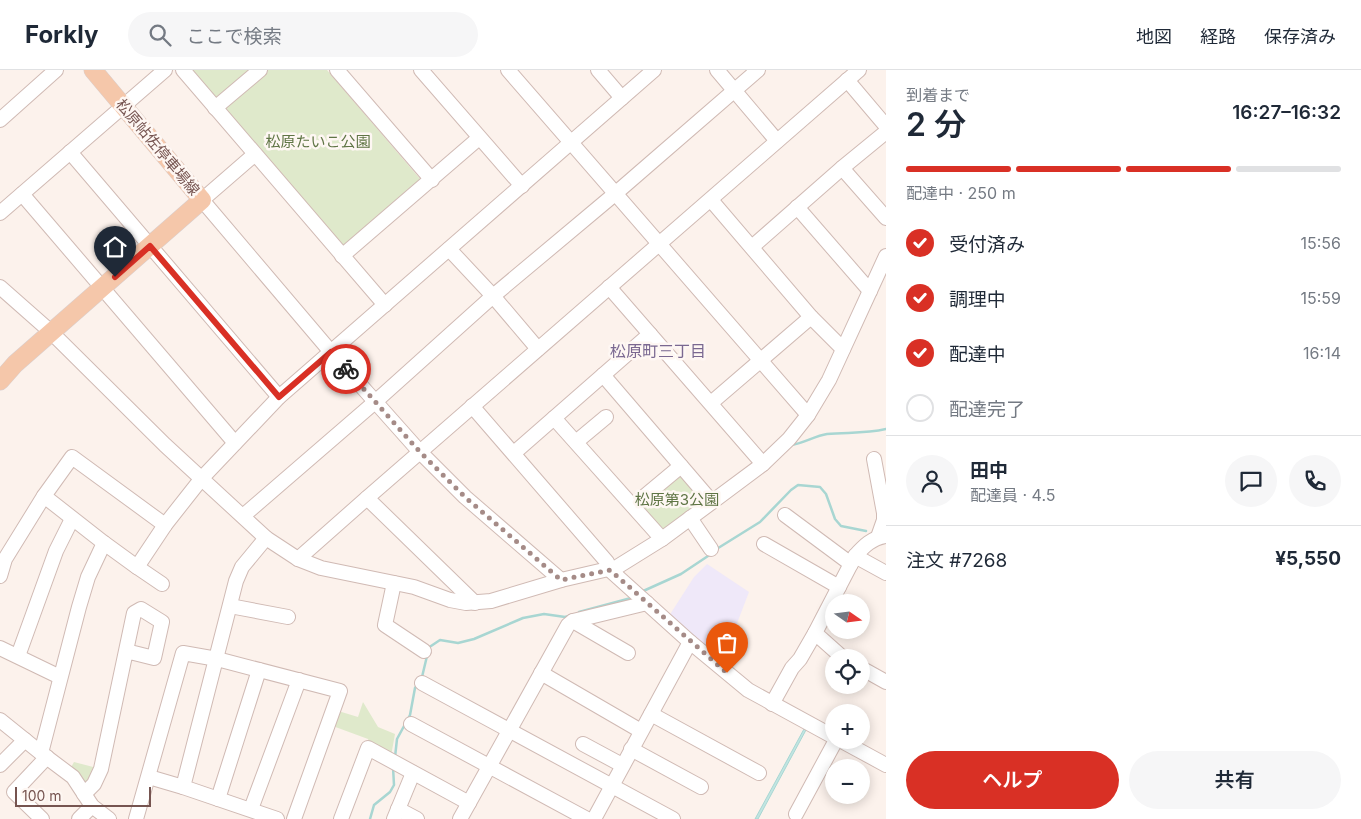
<!DOCTYPE html>
<html lang="ja">
<meta charset="utf-8">
<style>
:root{--surface:#fff;--page:#f6f6f7;--text:#1f2937;--muted:#747a83;--line:#e0e1e3;--accent:#d93025}
body{margin:0;font-family:Inter,"Noto Sans JP",sans-serif;background:var(--page);color:var(--text);height:100vh;display:flex;flex-direction:column;font-size:19px;white-space:nowrap}
*{box-sizing:border-box;margin:0}
p{font-size:16px;color:var(--muted)}
.icon{flex:none;width:28px;height:28px;fill:none;stroke:currentColor;stroke-width:2;stroke-linecap:round;stroke-linejoin:round}
.map{position:relative;flex:1;overflow:hidden}
.details{display:flex;flex-direction:column;background:var(--surface);width:475px}
.details>*{flex:none}
.needle{width:32px;rotate:104deg}
.tools{position:absolute;left:825px;top:524px;display:grid;gap:10px}
.tools a{display:grid;place-items:center;width:45px;height:45px;border-radius:50%;background:var(--surface);box-shadow:0 2px 12px #0003;font-size:25px}
.scale{position:absolute;left:15px;bottom:12px;width:136px;box-sizing:border-box;padding-left:5px;border:2px solid #765450;border-top:0;font-size:14px;line-height:18px;white-space:nowrap;color:#765450;-webkit-text-stroke:4px #fef7f3;paint-order:stroke}
.pin{position:absolute;display:grid;place-items:center;width:42px;height:42px;color:#fff;margin:-51px -21px;border-radius:50% 50% 50% 0;rotate:-45deg;box-shadow:0 0 5px #0007}
.pin .icon{rotate:45deg}
.courier{position:absolute;display:grid;place-items:center;width:50px;height:50px;margin:-25px;border:4px solid #d93025;border-radius:50%;background:#fff;color:#222;box-shadow:0 1px 6px #0007}
.head em{font-style:normal;font-weight:600}
.head div{display:flex;flex-direction:column-reverse}
.head{display:flex;align-items:center;justify-content:space-between;height:85px;padding:0 20px}
h1{font-size:32px;font-weight:600;line-height:38px}
.bar{display:grid;grid-template-columns:repeat(4,1fr);gap:8px 5px;align-content:center;height:60px;padding:0 20px}
.bar i{height:6px;border-radius:4px;background:var(--line)}
.bar .on{background:var(--accent)}
.bar p{grid-column:span 4}
.line{display:flex;align-items:center;gap:12px;padding:0 20px;border-top:1px solid var(--line)}
.line div{flex:1}
.round{display:grid;place-items:center;flex:none;width:52px;height:52px;border-radius:26px;background:var(--page)}
ol{padding:0 20px;list-style:none}
li{display:flex;align-items:center;gap:15px;height:55px}
li p{margin-inline-start:auto}
li .icon{padding:5px;border-radius:50%;background:var(--accent);color:#fff;stroke-width:4}
li:last-child{color:var(--muted)}
li i{width:28px;height:28px;border:2px solid var(--line);border-radius:50%}
.button{display:flex;gap:10px;margin-top:auto;padding:10px 20px}
.button a{flex:1;height:58px;border-radius:30px;background:var(--accent);color:#fff;font-size:20px;font-weight:600;line-height:58px;text-align:center}
.button a+a{background:var(--page);color:var(--text)}
header{display:flex;align-items:center;gap:30px;box-sizing:border-box;height:70px;padding:0 25px;background:var(--surface);border-bottom:1px solid var(--line)}
header strong{font-size:24px}
nav{display:flex;gap:28px;margin-inline-start:auto;font-size:18px}
.search{width:350px;height:45px;background:var(--page);display:flex;align-items:center;gap:12px;box-sizing:border-box;padding:0 18px;border-radius:28px;color:var(--muted);font-size:19px}
main{display:flex;flex:1;min-height:0}
.map>svg:first-child{display:block}
.education{fill:#efe8f9}
.green{fill:#dfe9cb}
.water{fill:#c1e5e2;stroke:#a8d6d2}
.lines{fill:none;stroke-linecap:round;stroke-linejoin:round}
.stream{stroke:#a8d6d2;stroke-width:2.5}
.minor-casing{stroke:#d0bab4;stroke-width:16}
.major-casing{stroke:#d9cfce;stroke-width:19}
.minor{stroke:#fff;stroke-width:14}
.major{stroke:#f5c7aa;stroke-width:18}
.done{stroke:#a58b87;stroke-width:5;stroke-dasharray:0 9}
.route{stroke:#d93025;stroke-width:6}
.labels{text-anchor:middle;dominant-baseline:central;stroke-width:5;stroke-linejoin:round;paint-order:stroke}
.park-label{font-size:15px;fill:#5f7545;stroke:#fef7f3}
.street-label{font-size:15px;fill:#765450;stroke:#fef7f3}
.neighbourhood-label{font-size:16px;fill:#7a6891;stroke:#fef7f3}
</style>
<header>
<strong>Forkly</strong>
<div class="search"><svg class="icon" aria-label="search" viewBox="0 0 24 24"><circle cx="10" cy="10" r="6"/><path d="M15 15l6 6"/></svg>ここで検索</div>
<nav><a>地図</a><a>経路</a><a>保存済み</a></nav>
</header>
<main>
<div class="map">
<svg width="886" height="749" viewBox="0 0 886 749">
<rect width="100%" height="100%" fill="#fcf2ec"/>
<polygon class="education" points="707,494 749,522 723,590 719,591 669,546 694,507"/>
<g class="green">
<polygon points="189,0 254,0 217,32"/>
<polygon points="264,0 327,0 421,110 342,180 225,43 223,35"/>
<polygon points="679,401 707,432 662,464 640,435"/>
<polygon points="363,632 378,657 395,664 391,686 370,675 368,669 330,655 335,640 358,647"/>
<polygon points="74,692 97,698 88,716 70,699"/>
</g>
<polygon class="water" points="804,659 806,660 758,749 755,749"/>
<g class="lines">
<g class="stream">
<path d="M790,375C803,374 814,366 827,364C847,362 865,364 886,359"/>
<polyline points="715,480 760,452 791,420 798,415 820,417 826,424 835,449 841,456 866,461"/>
<polyline points="641,522 681,504 711,484"/>
<polyline points="579,542 631,528"/>
<polyline points="428,578 440,570 458,573 474,569 523,548 544,544 565,547 572,545"/>
<polyline points="422,607 427,586"/>
<polyline points="395,687 397,669 410,645 415,618 417,615"/>
<polyline points="370,749 374,735 390,722 394,715 393,697"/>
</g>
<g class="minor-casing">
<g id="minor">
<polyline points="183,0 385,235"/>
<polyline points="337,0 432,110"/>
<polyline points="421,0 522,116"/>
<polyline points="508,0 808,345"/>
<polyline points="598,0 622,28"/>
<polyline points="717,0 777,71"/>
<polyline points="847,10 886,56"/>
<polyline points="215,38 260,0"/>
<polyline points="0,50 56,0"/>
<polyline points="70,82 279,327"/>
<polyline points="255,84 202,130 331,282 420,382 465,427 561,510"/>
<polyline points="842,98 886,148"/>
<polyline points="22,124 235,373"/>
<polyline points="711,130 811,247 843,279"/>
<polyline points="797,137 870,221"/>
<polyline points="0,143 165,0"/>
<polyline points="752,177 842,98 886,62"/>
<polyline points="449,179 493,226 538,279"/>
<polyline points="342,186 479,68"/>
<polyline points="0,217 51,262 165,375 266,468 298,489 321,498 414,517 450,530 466,533 491,531 561,510 617,497 662,469 712,432 763,394 789,369 808,345 829,310 886,186"/>
<polyline points="609,217 763,394"/>
<polyline points="603,305 712,432"/>
<polyline points="711,333 811,247"/>
<polyline points="472,336 607,492 610,500 690,572 748,620 834,667"/>
<polyline points="554,348 662,469"/>
<polyline points="576,372 606,347"/>
<polyline points="514,383 650,264"/>
<polyline points="874,389 884,443 884,450 878,467"/>
<polyline points="44,426 104,473"/>
<polyline points="367,428 475,533"/>
<polyline points="633,436 681,396"/>
<polyline points="785,445 851,494"/>
<polyline points="243,446 375,332 493,226 616,123 758,0"/>
<polyline points="690,448 711,479"/>
<polyline points="266,468 242,497 236,511 183,717 277,749"/>
<polyline points="764,474 839,517"/>
<path d="M855,486C864,476 872,468 885,466"/>
<polyline points="298,489 367,428 859,0"/>
<polyline points="137,497 162,514"/>
<polyline points="0,506 5,489 44,426 72,387 165,455"/>
<polyline points="394,513 385,555 424,581"/>
<polyline points="230,536 288,547"/>
<polyline points="573,551 628,583"/>
<polyline points="815,563 843,588"/>
<polyline points="0,578 60,607"/>
<polyline points="18,586 56,481 72,449"/>
<polyline points="861,598 886,612"/>
<polyline points="541,603 641,661"/>
<polyline points="422,613 673,749"/>
<polyline points="772,634 792,598 800,589 815,563 855,486 886,503"/>
<polyline points="651,644 759,703"/>
<polyline points="0,650 41,683"/>
<polyline points="411,654 587,749"/>
<polyline points="840,670 886,695"/>
<polyline points="583,674 622,695"/>
<polyline points="631,679 701,717"/>
<polyline points="0,695 25,670"/>
<polyline points="149,707 183,717"/>
<polyline points="84,724 94,714 101,699 134,543 141,539 162,552 154,588 126,581"/>
<polyline points="218,729 259,600"/>
<polyline points="251,739 299,610"/>
<polyline points="398,739 417,749"/>
<polyline points="796,744 836,670"/>
<polyline points="42,749 14,722 47,687"/>
<polyline points="79,749 92,736"/>
<polyline points="109,749 92,736 73,707 41,683 79,537 88,507 104,473 137,497 165,455 202,408 279,327 654,0"/>
<polyline points="136,749 183,583 217,589 340,621 294,749"/>
<polyline points="341,749 368,678 469,733"/>
<polyline points="394,749 413,703"/>
<polyline points="460,749 568,555 573,551 647,533"/>
<polyline points="594,749 690,572"/>
</g>
</g>
<g class="major-casing">
<polyline id="major" points="0,311 15,294 202,130 93,0"/>
</g>
<use href="#minor" class="minor"/>
<use href="#major" class="major"/>
</g>
<g class="lines">
<polyline class="done" points="346,299 420,382 465,427 561,510 610,500 727,603"/>
<polyline class="route" points="115,207 150,176 279,327 331,282 346,299"/>
</g>
<g class="labels">
<g class="park-label">
<text x="318" y="71">松原たいこ公園</text>
<text x="677" y="429">松原第3公園</text>
</g>
<g class="street-label">
<text transform="translate(158 77) rotate(50)">松原帖佐停車場線</text>
</g>
<g class="neighbourhood-label">
<text x="658" y="281">松原町三丁目</text>
</g>
</g>
</svg>
<div class="tools">
<a><svg class="needle" viewBox="-14 -14 28 28"><path d="M0-13l5 13h-10z" fill="#e53935"/><path d="M0 13l5-13h-10z" fill="#747a83"/></svg></a>
<a><svg class="icon" aria-label="locate" viewBox="0 0 24 24"><circle cx="12" cy="12" r="6"/><path d="M12 2v4M12 18v4M2 12h4M18 12h4"/></svg></a>
<a>+</a>
<a>−</a>
</div>
<div class="scale">100 m</div>
<div class="pin" style="left:727px;top:603px;background:#ea580c"><svg class="icon" aria-label="bag" viewBox="0 0 24 24"><path d="M5 8h14l-1 12H6zM9 8a3 3 0 0 1 6 0"/></svg></div>
<div class="pin" style="left:115px;top:207px;background:#1f2937"><svg class="icon" aria-label="home" viewBox="0 0 24 24"><path d="M3 11l9-7 9 7M6 9v11h12V9"/></svg></div>
<div class="courier" style="left:346px;top:299px"><svg class="icon" aria-label="bike" viewBox="0 0 24 24"><circle cx="6" cy="16" r="4"/><circle cx="18" cy="16" r="4"/><path d="M6 16l4-8h5l3 8M10 8l3 8H6M13 5h3"/></svg></div>
</div>
<section class="details">
<div class="head"><div><h1>2 分</h1><p>到着まで</p></div><em>16:27–16:32</em></div>
<div class="bar"><i class="on"></i><i class="on"></i><i class="on"></i><i></i><p>配達中 · 250 m</p></div>
<ol>
<li><svg class="icon" aria-label="check" viewBox="0 0 24 24"><path d="M5 12l5 5 9-10"/></svg>受付済み<p>15:56</p></li>
<li><svg class="icon" aria-label="check" viewBox="0 0 24 24"><path d="M5 12l5 5 9-10"/></svg>調理中<p>15:59</p></li>
<li><svg class="icon" aria-label="check" viewBox="0 0 24 24"><path d="M5 12l5 5 9-10"/></svg>配達中<p>16:14</p></li>
<li><i></i>配達完了</li>
</ol>
<div class="line" style="height:90px"><a class="round"><svg class="icon" aria-label="person" viewBox="0 0 24 24"><circle cx="12" cy="8" r="4"/><path d="M4 21q1-7 8-7t8 7"/></svg></a><div><b>田中</b><p>配達員 · 4.5</p></div><a class="round"><svg class="icon" aria-label="chat" viewBox="0 0 24 24"><path d="M4 5h16v11H9l-5 4z"/></svg></a><a class="round"><svg class="icon" aria-label="phone" viewBox="0 0 24 24"><path d="M5 4h4l2 5-3 2q2 4 5 5l2-3 5 2v4C11 20 4 13 5 4z"/></svg></a></div>
<div class="line" style="height:65px"><div>注文 #7268</div><b>¥5,550</b></div>
<div class="button"><a>ヘルプ</a><a>共有</a></div>
</section>
</main>
